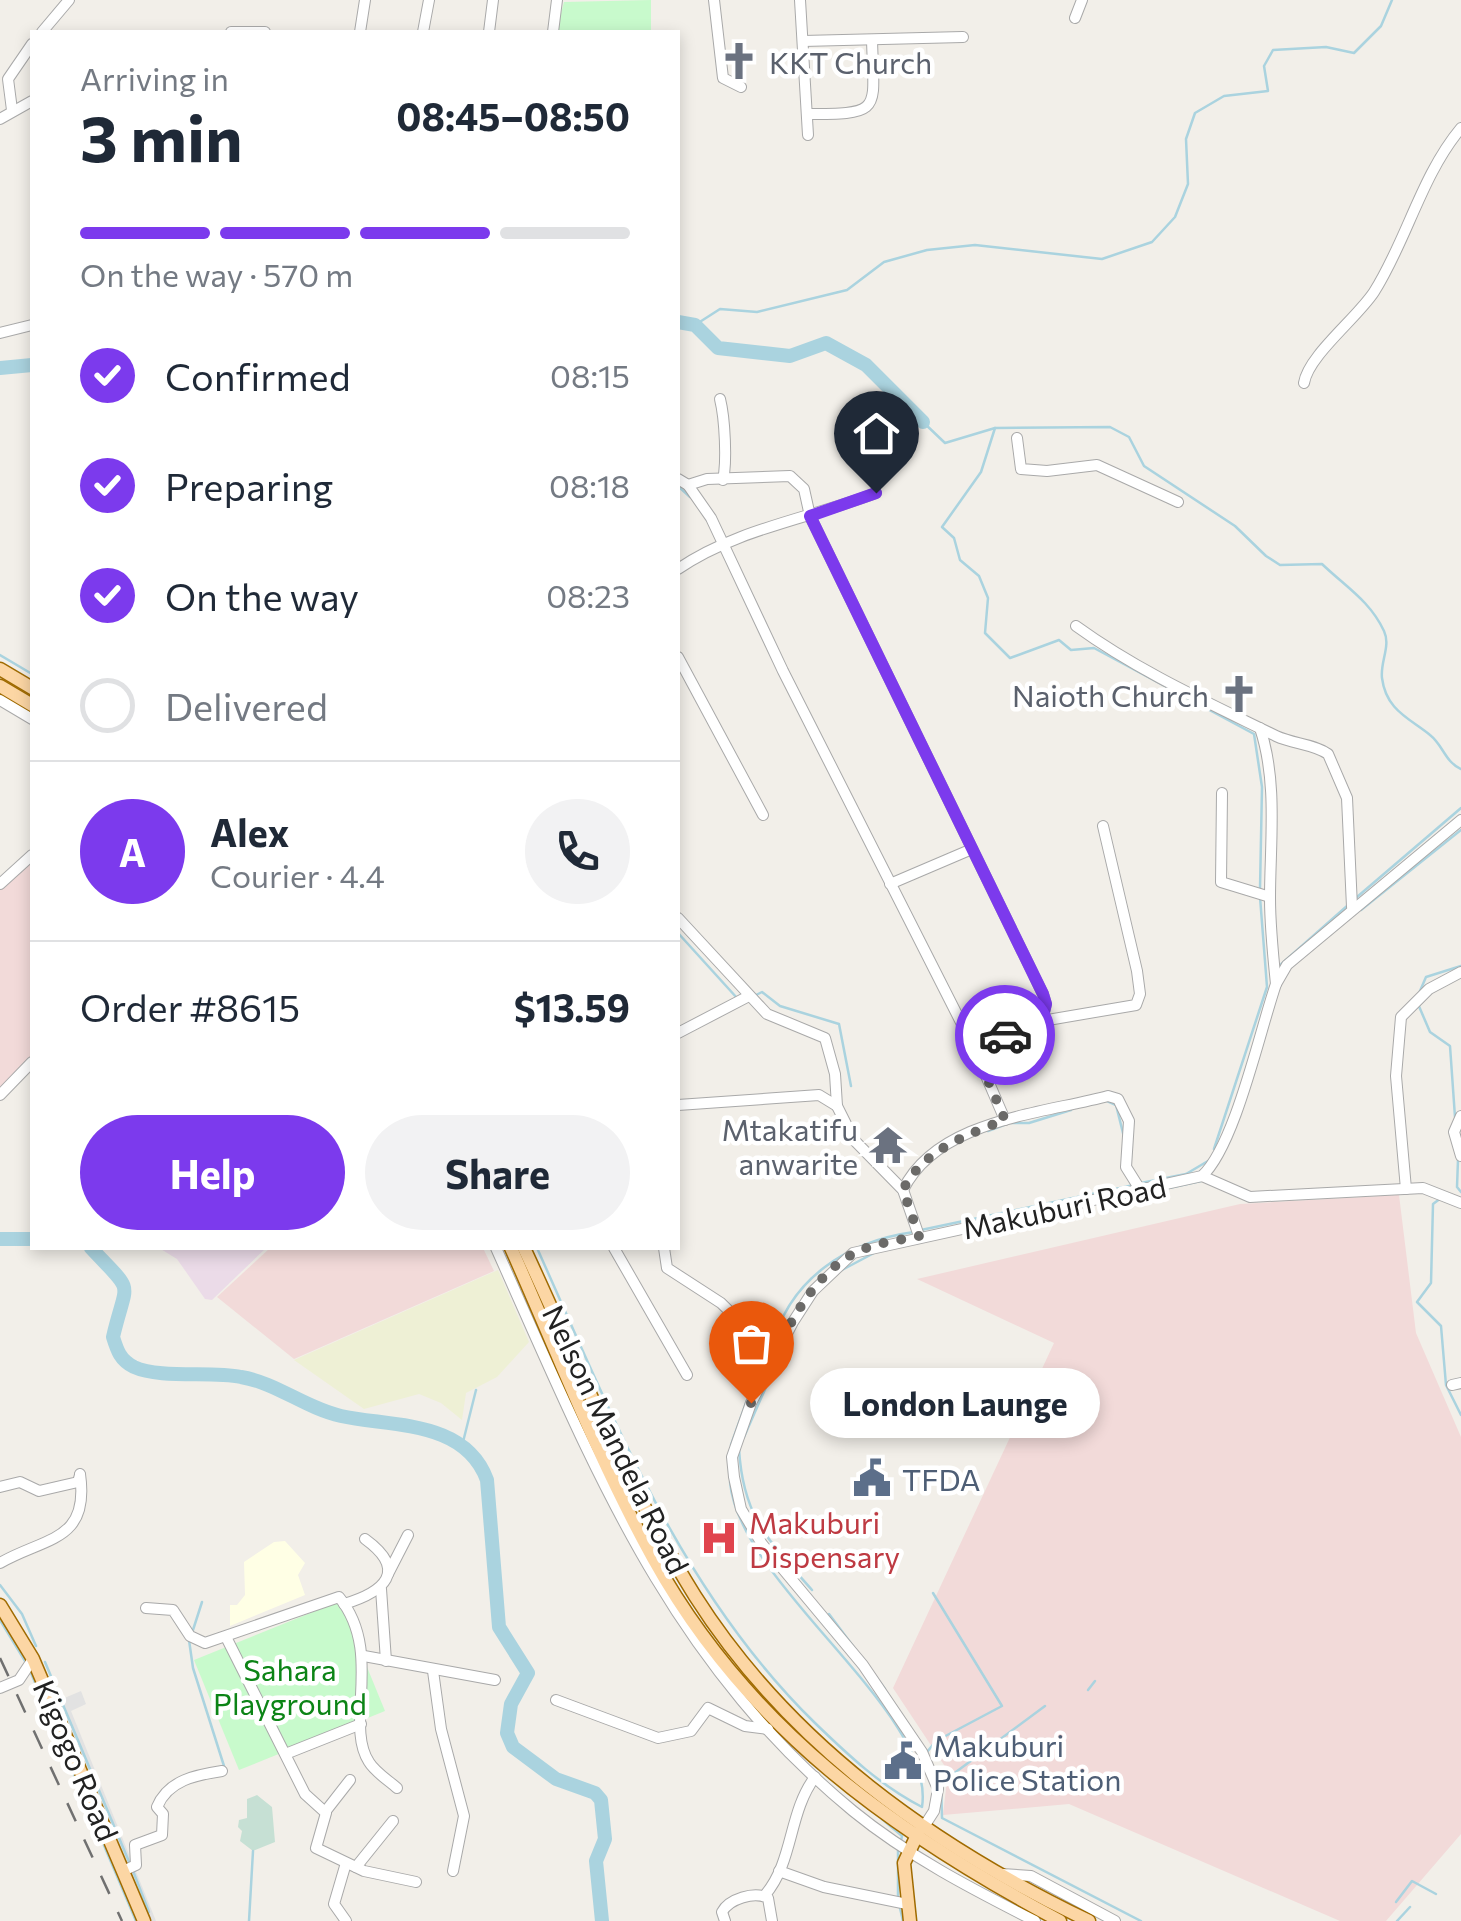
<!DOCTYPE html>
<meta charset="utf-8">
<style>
:root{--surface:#fff;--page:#f2f2f3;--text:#1f2937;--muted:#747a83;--line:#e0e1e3;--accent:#7c3aed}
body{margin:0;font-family:Commissioner,sans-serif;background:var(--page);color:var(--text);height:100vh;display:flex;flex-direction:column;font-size:38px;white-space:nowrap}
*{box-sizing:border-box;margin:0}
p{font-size:32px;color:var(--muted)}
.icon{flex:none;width:55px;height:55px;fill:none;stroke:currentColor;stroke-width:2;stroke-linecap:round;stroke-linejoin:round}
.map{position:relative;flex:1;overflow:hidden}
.panel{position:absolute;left:30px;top:30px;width:650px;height:1220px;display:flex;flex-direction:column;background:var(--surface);border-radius:0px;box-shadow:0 5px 15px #0003}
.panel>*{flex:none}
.pin{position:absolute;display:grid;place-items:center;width:85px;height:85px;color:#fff;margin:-102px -42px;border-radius:50% 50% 50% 0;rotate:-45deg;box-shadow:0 0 10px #0007}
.pin .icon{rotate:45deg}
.courier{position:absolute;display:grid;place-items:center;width:100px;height:100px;margin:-50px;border:8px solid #7c3aed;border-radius:50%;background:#fff;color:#222;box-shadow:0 2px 12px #0007}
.bubble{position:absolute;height:70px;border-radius:35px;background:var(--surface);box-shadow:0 5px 15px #0003;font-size:32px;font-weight:700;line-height:70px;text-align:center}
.head em{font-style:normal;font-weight:700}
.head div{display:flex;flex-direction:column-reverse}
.head{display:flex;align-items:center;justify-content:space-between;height:170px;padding:0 50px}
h1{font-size:65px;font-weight:700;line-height:75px}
.bar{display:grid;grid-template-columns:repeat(4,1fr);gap:15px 10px;align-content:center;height:120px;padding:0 50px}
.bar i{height:12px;border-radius:8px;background:var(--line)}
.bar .on{background:var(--accent)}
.bar p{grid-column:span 4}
.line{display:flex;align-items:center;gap:25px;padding:0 50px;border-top:2px solid var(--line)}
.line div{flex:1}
.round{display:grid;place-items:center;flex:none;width:105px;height:105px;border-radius:52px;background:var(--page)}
ol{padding:0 50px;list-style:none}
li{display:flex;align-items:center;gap:30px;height:110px}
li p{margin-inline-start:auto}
li .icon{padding:10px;border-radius:50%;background:var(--accent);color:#fff;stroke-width:4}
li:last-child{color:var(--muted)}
li i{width:55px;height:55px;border:5px solid var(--line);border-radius:50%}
.primary-button{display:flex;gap:20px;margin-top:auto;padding:20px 50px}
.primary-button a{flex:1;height:115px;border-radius:60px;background:var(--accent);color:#fff;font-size:40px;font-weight:700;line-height:115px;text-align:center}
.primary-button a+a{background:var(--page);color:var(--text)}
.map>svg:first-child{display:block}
.commercial{fill:#f2dad9}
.industrial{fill:#ebdbe8}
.education{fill:#ffffe5}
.farmland{fill:#eef0d5}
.wetland{fill:#c6e0d4}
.park{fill:#c8facc}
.parking{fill:#e2e2e2}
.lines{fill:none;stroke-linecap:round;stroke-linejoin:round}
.stream{stroke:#aad3df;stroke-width:2.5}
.river{stroke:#aad3df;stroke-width:14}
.minor-casing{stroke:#a9a9a9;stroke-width:12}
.major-casing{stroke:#a06b00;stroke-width:15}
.minor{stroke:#fff;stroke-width:10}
.major{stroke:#fcd6a4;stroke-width:12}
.rail{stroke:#707070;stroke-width:2.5;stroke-dasharray:20 20;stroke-linecap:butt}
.done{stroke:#6b6a68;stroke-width:10;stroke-dasharray:0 18}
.route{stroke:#7c3aed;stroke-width:12}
.labels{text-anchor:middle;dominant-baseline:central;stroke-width:9;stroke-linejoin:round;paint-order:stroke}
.worship-label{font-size:30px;fill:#5b616d;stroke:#fff;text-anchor:end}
.street-label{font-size:30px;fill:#222;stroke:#fff}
.service-label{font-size:30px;fill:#4e5e75;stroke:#fff;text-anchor:start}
.health-label{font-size:30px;fill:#be3a42;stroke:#fff;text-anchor:start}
.park-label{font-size:30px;fill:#0c8416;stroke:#fff}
</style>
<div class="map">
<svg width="1461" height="1921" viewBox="0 0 1461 1921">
<rect width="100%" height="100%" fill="#f2efe9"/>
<g class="commercial">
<polygon points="32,860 32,1057 0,1090 0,890"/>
<polygon points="1399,1195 1416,1333 1461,1437 1461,1834 1386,1921 1340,1921 1069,1804 943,1815 948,1771 893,1688 1054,1343 917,1279 1240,1204"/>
<polygon points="270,1248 483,1248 494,1271 294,1359 217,1297"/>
</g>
<polygon class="industrial" points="159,1248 266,1248 212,1300 205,1299 177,1259"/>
<polygon class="education" points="285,1541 305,1563 298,1575 305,1595 230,1626 230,1605 237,1605 245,1595 244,1562 274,1542"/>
<polygon class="farmland" points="498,1270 529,1342 497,1377 466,1393 462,1420 441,1403 419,1394 364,1409 294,1360"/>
<polygon class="wetland" points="257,1795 272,1807 275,1842 253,1851 240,1841 242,1831 238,1827 239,1820 247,1818 247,1799"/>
<g class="park">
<polygon points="651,0 651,32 556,32 564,2"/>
<polygon points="340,1601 385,1711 239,1770 194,1660"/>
</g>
<polygon class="parking" points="51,1675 62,1699 81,1691 86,1704 71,1711 156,1921 139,1921 39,1680"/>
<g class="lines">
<g class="stream">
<polyline points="695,325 720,309 757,312 847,290 884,262 927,250 975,245 1102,259 1152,242 1175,217 1188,184 1186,139 1195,113 1224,96 1268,91 1264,66 1273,50 1326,47 1354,53 1381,26 1392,0"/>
<path d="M923,422L945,443L995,428L1110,427L1129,437L1144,466L1235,526L1266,556L1280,565L1322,564C1346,587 1370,601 1384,631C1391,646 1380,662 1382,678C1386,710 1409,718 1430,735C1443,745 1445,762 1461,769"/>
<polyline points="995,428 981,472 942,527 954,538 960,560 979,576 988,598 985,633 1010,658 1059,640 1071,650 1094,648 1254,734 1262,787 1260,889"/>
<polyline points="678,486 690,497"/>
<polyline points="0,655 32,674"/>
<polyline points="1357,897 1461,808"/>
<polyline points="1361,910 1461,830"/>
<polyline points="678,933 737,998"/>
<polyline points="1278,967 1347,906"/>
<polyline points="1420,991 1426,977 1461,966"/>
<polyline points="754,996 762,992 780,1006 839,1024 851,1086"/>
<polyline points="1418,1004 1430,1032 1450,1046 1455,1117"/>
<polyline points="1107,1101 1116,1105 1124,1137"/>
<polyline points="1011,1123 1029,1123 1071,1110"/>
<polyline points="988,1131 1004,1125"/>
<polyline points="1214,1149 1267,987 1260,897"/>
<polyline points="1458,1160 1457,1187 1461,1192"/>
<polyline points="1141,1183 1186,1174 1208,1161"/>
<polyline points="1146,1193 1201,1181"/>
<polyline points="1441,1198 1433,1204 1431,1283 1417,1302 1441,1326 1446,1385 1461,1415"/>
<polyline points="921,1230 1134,1185"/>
<path d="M537,1248C613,1417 680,1591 815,1723C848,1755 881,1786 922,1807C937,1712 739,1585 730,1482"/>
<polyline points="842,1270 874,1253"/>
<path d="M772,1348C788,1279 848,1241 914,1232"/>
<polyline points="755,1384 768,1360"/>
<polyline points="744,1437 773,1371"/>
<polyline points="731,1445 747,1400"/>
<polyline points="462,1446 476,1390"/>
<path d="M739,1449C743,1517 768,1540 812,1590"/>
<polyline points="0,1585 22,1614 36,1646"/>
<polyline points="829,1614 885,1689"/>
<polyline points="0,1620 25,1661"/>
<polyline points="193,1630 202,1602"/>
<polyline points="189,1640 193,1668 224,1766"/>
<polyline points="45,1662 130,1864"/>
<polyline points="31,1673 136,1921"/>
<polyline points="1088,1690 1095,1681"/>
<polyline points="1045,1706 941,1783 942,1818 1141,1921"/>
<polyline points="927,1752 936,1741 1002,1706 933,1593"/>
<polyline points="882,1819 902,1836 901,1841"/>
<polyline points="898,1848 898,1900"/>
<polyline points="133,1871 149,1912"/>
<polyline points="1396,1902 1412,1881 1436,1894"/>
<polyline points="900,1908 903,1921"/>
<polyline points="249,1921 253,1851"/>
<polyline points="1397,1921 1410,1907"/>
</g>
<g class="river">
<polyline points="678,322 695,325 718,348 790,356 826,343 866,365 923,422"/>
<polyline points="0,368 32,365"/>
<polyline points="0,1239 32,1239"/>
<path d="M91,1248C136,1296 127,1277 113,1337C117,1350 120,1360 134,1367C160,1379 211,1371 241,1377C277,1383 305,1408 341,1416C392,1427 465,1420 487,1480L499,1627L528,1673L511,1704L507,1733L513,1747L556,1779L595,1793L601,1800L605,1839L596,1861L602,1921"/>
</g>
<g class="minor-casing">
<g id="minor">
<polyline points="714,0 723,78 741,87"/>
<polyline points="800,0 808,135"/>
<polyline points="1075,18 1082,0"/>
<polyline points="42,32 69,0"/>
<polyline points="231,32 265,32"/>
<polyline points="360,32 365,0"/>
<polyline points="423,32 429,0"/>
<polyline points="489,32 493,0"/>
<polyline points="553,32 557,0"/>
<polyline points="803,41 963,37"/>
<polyline points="12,110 8,79 32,44"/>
<path d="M807,114C883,114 874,112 872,40"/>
<polyline points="0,119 32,101"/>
<polyline points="0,333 32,325"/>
<path d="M1304,383C1308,356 1357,318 1374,292C1407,240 1421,176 1461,128"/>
<path d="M720,399C725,419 727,462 723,480"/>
<polyline points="1017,438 1021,469 1047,471 1097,465 1178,502"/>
<polyline points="678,479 688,485 711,518 783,671 974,1048 1005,1120"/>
<polyline points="688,485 707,479 790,476 804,489 810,516 1043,994 1046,1004 1042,1021"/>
<path d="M678,569C736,529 811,518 876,493"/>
<path d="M1076,626C1138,671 1209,703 1276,736C1293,744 1314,744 1328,754L1347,798L1352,907"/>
<polyline points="678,657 763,815"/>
<polyline points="0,700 32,719"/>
<path d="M1260,728C1278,782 1270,843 1270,898C1270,927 1273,955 1276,984"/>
<polyline points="1222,793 1221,882 1270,897"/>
<polyline points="0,884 32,855"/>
<polyline points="890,884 972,849"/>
<polyline points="678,918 767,1014 825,1038 835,1074 837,1106 854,1140 903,1190 919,1236"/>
<polyline points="678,1033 747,997"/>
<polyline points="974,1048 1042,1021 1136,1005 1140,994 1137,971 1103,826"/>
<polyline points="0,1095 32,1062"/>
<polyline points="678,1105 819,1095 837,1106"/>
<polyline points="1461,1116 1454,1132 1461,1156"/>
<polyline points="1202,1176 1250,1197 1423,1188 1461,1203"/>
<polyline points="1406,1189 1396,1076 1401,1017 1429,989 1461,972"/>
<path d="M903,1190C937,1120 1041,1114 1108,1096L1118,1099L1129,1121L1126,1167L1141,1191"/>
<path d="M496,1248C592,1462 666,1657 853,1811C908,1856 972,1889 1035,1921"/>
<polyline points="614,1248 687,1375"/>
<polyline points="664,1248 667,1268 721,1303 775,1356"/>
<polyline points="1452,1385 1461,1383"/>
<polyline points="0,1487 20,1482 39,1491 78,1482 80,1475"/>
<path d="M0,1563C45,1537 90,1542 80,1474"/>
<polyline points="388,1574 408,1535"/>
<polyline points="381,1589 386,1661"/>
<path d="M344,1604C384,1592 409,1571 365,1539"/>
<path d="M146,1608L173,1610L190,1636L205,1643L339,1597C384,1652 344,1724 369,1762C375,1772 388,1780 397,1788"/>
<polyline points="227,1639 305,1794 326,1813 316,1848 364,1871 416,1882"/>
<polyline points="364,1656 495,1680"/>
<polyline points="433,1671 441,1729 464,1816 453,1871"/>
<polyline points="0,1688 19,1680 33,1659"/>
<polyline points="556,1700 658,1738 691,1731 708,1708 745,1726 768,1729"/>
<polyline points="288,1753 361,1724"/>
<polyline points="325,1812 350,1780"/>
<path d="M923,1828L934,1811L938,1789L922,1752L863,1665L762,1544L741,1509L734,1477L732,1457L751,1403L793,1322L813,1291L853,1253L1202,1176C1235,1146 1260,1030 1276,984L1287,965L1461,820"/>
<polyline points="356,1867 393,1821"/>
<path d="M125,1870L136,1865L135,1845L162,1835L163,1814L157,1807C168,1780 196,1775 222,1771"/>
<polyline points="779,1871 824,1887 907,1904"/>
<polyline points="1002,1874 1031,1876 1115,1921"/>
<path d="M765,1895C794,1861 788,1813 815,1777"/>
<polyline points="346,1921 334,1904 346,1863"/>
<path d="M725,1921L722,1912C729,1899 754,1891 768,1898L772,1921"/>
</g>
</g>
<g class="major-casing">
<g id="major">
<polyline points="0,669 32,688"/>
<polyline points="0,686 32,705"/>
<path d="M511,1248C557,1351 598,1459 653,1558C747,1728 893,1832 1060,1921"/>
<path d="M524,1248C578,1364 627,1487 695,1596C789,1744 933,1846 1089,1921"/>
<polyline points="0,1605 33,1659 144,1921"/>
<polyline points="910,1921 904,1863 918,1833"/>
</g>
</g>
<use href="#minor" class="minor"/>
<use href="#major" class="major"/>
<polyline class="rail" points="0,1658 122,1921"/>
</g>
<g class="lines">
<path class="done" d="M751,1403C777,1353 801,1284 851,1255C871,1243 897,1241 919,1236L903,1190C922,1151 966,1135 1005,1120L974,1048L1005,1035"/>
<polyline class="route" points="876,493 810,516 1043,994 1046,1004 1042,1020 1005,1035"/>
</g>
<defs>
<g id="church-bare" transform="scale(3)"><path d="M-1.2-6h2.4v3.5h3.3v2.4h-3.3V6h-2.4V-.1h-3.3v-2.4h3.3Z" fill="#6b7280" stroke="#fff" stroke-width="2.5" paint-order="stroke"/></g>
<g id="temple-bare" transform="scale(3)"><path d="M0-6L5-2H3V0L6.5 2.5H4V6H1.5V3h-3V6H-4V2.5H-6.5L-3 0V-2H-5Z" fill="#6b7280" stroke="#fff" stroke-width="2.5" paint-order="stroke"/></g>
<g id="civic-bare" transform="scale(3)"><path d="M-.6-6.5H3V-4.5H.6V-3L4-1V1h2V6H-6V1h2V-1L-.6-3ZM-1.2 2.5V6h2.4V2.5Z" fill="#5c6f8a" stroke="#fff" stroke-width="2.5" paint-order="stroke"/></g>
<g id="hospital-bare" transform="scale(3)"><path d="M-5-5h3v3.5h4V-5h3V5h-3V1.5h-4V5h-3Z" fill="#e0444e" stroke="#fff" stroke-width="2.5" paint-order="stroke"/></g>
</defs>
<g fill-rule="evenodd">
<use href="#church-bare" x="739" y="61"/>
<use href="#church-bare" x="1239" y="694"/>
<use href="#temple-bare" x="888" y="1145"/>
<use href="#civic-bare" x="872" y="1478"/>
<use href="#hospital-bare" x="719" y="1538"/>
<use href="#civic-bare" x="903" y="1761"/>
</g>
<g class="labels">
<g class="worship-label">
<text x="769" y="61" text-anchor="start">KKT Church</text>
<text x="1209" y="694">Naioth Church</text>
<text x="858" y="1128">Mtakatifu<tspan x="858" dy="34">anwarite</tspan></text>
</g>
<g class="street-label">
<text transform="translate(1064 1206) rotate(-12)">Makuburi Road</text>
<text transform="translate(617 1439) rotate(64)">Nelson Mandela Road</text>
<text transform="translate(77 1760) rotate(67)">Kigogo Road</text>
</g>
<g class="service-label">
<text x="902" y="1478">TFDA</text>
<text x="933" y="1744">Makuburi<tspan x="933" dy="34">Police Station</tspan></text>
</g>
<g class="health-label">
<text x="749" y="1521">Makuburi<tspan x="749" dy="34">Dispensary</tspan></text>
</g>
<g class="park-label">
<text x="290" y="1668">Sahara<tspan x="290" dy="34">Playground</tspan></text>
</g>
</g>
</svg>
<div class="pin" style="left:751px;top:1403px;background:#ea580c"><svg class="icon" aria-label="bag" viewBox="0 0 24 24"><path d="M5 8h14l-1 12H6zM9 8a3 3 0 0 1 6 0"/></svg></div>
<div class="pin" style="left:876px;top:493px;background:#1f2937"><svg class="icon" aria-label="home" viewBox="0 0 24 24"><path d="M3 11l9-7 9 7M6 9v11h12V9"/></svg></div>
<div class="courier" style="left:1005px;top:1035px"><svg class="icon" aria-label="car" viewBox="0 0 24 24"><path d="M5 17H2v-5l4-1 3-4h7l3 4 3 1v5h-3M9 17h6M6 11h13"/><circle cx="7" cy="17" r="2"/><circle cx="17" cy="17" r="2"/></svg></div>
<div class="bubble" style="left:810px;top:1368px;width:290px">London Launge</div>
<section class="panel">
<div class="head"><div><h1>3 min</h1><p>Arriving in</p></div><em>08:45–08:50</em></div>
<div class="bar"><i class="on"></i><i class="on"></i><i class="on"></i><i></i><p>On the way · 570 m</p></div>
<ol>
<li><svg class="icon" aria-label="check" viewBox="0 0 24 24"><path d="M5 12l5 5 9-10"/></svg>Confirmed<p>08:15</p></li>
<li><svg class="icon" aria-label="check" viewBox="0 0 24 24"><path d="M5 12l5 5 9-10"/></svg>Preparing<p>08:18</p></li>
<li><svg class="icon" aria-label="check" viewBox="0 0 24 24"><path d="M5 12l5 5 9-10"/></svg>On the way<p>08:23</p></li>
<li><i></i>Delivered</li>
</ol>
<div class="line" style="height:180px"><b class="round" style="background:var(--accent);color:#fff">A</b><div><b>Alex</b><p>Courier · 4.4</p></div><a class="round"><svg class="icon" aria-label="phone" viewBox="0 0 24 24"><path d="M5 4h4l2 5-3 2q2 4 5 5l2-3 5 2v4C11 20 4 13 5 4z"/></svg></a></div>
<div class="line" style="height:130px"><div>Order #8615</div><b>$13.59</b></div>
<div class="primary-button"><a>Help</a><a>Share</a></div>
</section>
</div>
